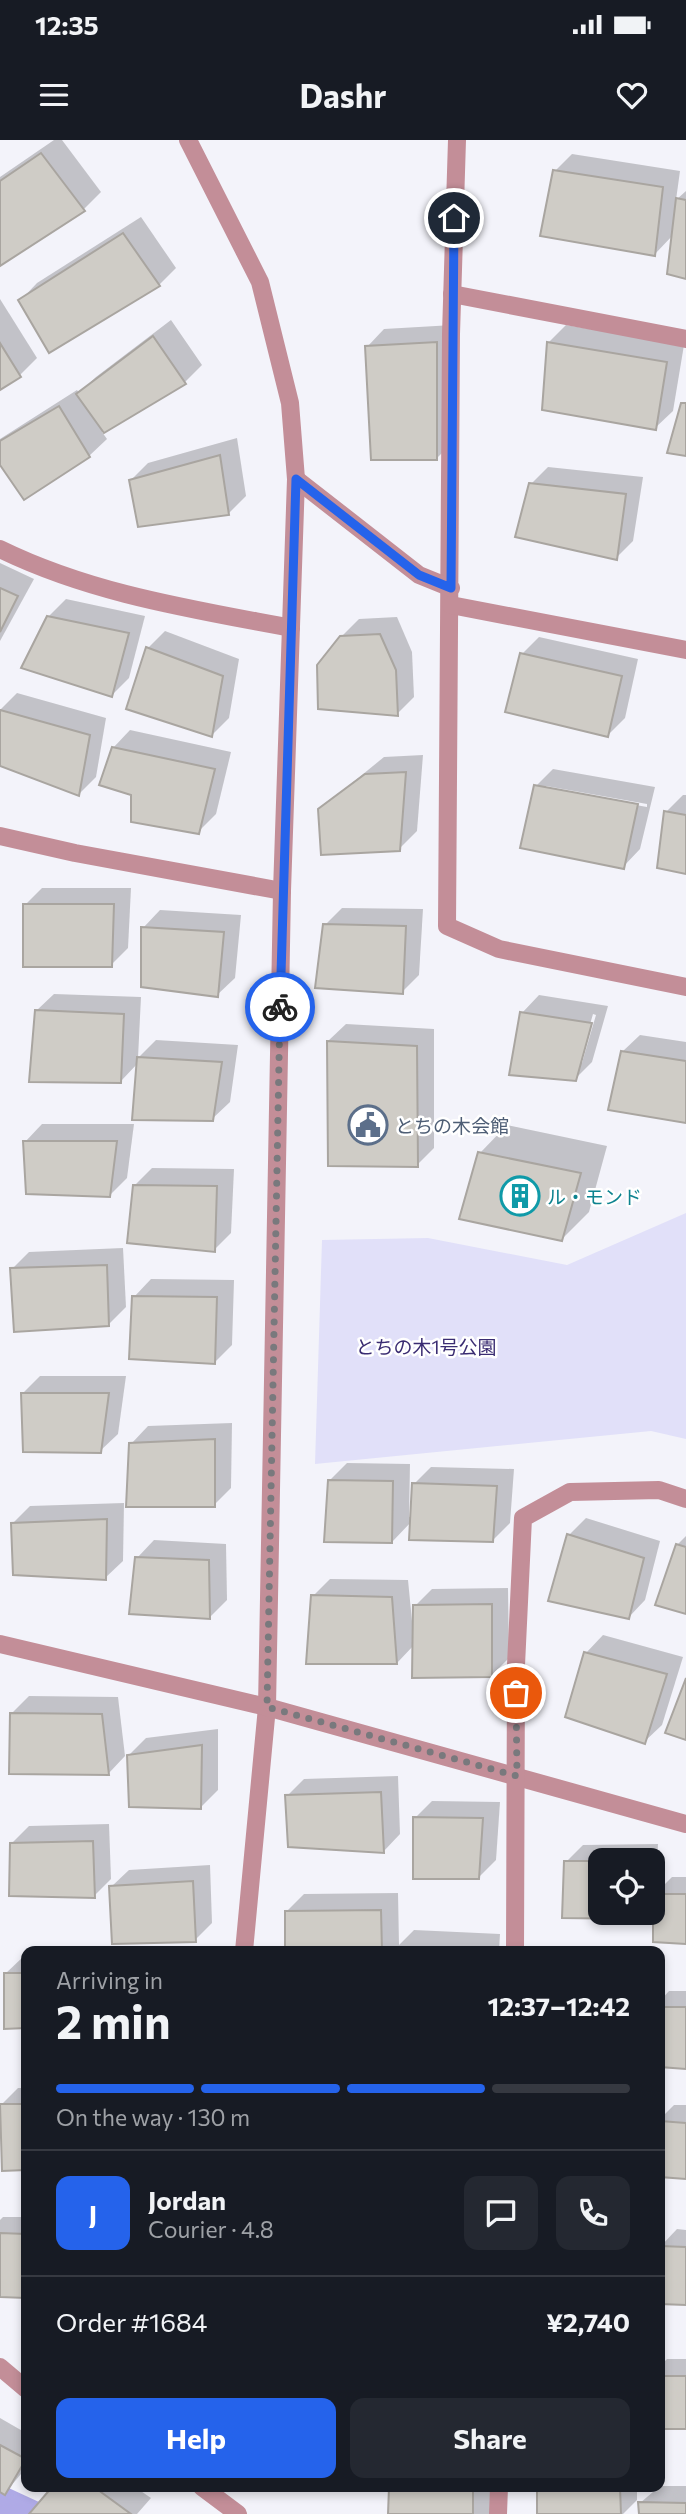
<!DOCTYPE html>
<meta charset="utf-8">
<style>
:root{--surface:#171b24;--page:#242831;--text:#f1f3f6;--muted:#9ea1a6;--line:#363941;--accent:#2563eb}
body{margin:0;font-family:Commissioner,"Noto Sans JP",sans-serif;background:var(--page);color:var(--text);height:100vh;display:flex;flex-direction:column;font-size:26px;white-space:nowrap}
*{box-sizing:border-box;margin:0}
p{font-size:23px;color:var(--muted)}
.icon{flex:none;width:38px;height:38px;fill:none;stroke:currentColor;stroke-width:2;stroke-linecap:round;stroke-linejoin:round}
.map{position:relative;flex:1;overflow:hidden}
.sheet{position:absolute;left:21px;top:1806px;width:644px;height:546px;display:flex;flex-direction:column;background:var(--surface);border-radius:14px;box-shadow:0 4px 10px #0003}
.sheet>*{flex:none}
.tools{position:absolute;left:588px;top:1708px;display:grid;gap:14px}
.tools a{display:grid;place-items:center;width:77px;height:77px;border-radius:14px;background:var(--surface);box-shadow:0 4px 10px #0003;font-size:35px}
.pin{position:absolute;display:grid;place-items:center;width:60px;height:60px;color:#fff;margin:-30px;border:4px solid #fff;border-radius:50%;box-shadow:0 2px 7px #0007}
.courier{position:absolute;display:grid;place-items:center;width:70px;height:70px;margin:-35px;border:5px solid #2563eb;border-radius:50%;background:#fff;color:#222;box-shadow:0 2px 9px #0007}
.overview em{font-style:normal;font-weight:700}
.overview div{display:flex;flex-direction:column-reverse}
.overview{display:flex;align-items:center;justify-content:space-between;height:119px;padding:0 35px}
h1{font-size:46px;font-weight:700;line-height:52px}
.bar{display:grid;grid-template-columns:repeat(4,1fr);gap:10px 7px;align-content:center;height:84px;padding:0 35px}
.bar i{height:9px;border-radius:5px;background:var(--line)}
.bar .on{background:var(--accent)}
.bar p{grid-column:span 4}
.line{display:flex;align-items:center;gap:18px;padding:0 35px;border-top:2px solid var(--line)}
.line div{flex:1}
.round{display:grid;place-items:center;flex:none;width:74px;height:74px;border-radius:14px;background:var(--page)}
.button{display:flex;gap:14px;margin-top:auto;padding:14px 35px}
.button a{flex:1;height:80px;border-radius:14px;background:var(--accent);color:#fff;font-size:28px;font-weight:700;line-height:80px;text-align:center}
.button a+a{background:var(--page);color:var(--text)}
.status{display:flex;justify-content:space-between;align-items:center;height:49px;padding:0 35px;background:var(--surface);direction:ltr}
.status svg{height:19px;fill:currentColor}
header{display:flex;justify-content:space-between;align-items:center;height:91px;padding:0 35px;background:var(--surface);font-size:32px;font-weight:700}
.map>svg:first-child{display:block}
.green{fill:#e1e0f9}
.forest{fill:#afaae6}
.shadow{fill:#0003;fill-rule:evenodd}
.building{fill:#cfccc6;stroke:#a9a5a0;stroke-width:2}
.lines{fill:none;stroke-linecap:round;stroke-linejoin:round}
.minor{stroke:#c38e98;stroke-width:18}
.done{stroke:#79797d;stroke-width:7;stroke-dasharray:0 12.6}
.route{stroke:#2563eb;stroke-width:9}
.labels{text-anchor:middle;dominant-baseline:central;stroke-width:5;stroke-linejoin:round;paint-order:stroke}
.service-label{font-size:19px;fill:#4e5e75;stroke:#fff;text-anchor:start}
.culture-label{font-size:19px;fill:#0d838f;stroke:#fff;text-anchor:start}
.park-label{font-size:19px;fill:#3a2c72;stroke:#fff}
</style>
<div class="status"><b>12:35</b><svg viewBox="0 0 49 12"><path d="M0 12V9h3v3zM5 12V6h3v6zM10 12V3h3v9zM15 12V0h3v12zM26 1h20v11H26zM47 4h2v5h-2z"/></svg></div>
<header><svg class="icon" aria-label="menu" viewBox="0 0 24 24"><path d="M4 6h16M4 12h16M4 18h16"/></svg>Dashr<svg class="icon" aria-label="heart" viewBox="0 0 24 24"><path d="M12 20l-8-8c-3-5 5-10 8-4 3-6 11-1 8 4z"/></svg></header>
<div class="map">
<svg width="686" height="2374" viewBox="0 0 686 2374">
<rect width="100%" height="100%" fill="#f3f3fa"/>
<polygon class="green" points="686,1073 686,1299 651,1291 315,1324 322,1100 428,1098 567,1125"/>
<polygon class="forest" points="0,2344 65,2374 0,2374"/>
<g class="shadow">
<polygon points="54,0 62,0 101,52 84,69 0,124 0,37"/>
<polygon points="572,14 680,31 676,60 686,51 686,137 673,95 655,114 555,31"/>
<polygon points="141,77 176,128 159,145 49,211 20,161 37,143"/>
<polygon points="0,159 37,218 20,235 0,248"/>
<polygon points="171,180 202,225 185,242 102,292 107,299 89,316 25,358 0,322 0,299 77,250 79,253 96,237"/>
<polygon points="453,185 454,301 437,318 367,207 384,189"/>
<polygon points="566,185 684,205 673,271 655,288 549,202"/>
<polygon points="237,298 246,356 229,373 131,340 148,323"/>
<polygon points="548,327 643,337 633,401 616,418 531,344"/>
<polygon points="0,423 34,439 0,501"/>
<polygon points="66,459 145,476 129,538 112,555 48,477"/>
<polygon points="397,477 412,512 414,557 397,574 341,497 359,479"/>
<polygon points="165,491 239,519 229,578 212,595 148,508"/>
<polygon points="539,497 638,519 625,578 608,595 522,514"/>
<polygon points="17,553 106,578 96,637 79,654 0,625 0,570"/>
<polygon points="130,590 231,612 216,674 198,692 133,654 113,608"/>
<polygon points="423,615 417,691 399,709 319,670 384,617"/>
<path d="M553,629L655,647L640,709L623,727L536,646ZM546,646L647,664V667L546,649Z"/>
<polygon points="683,655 686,655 686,733 666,672"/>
<polygon points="42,748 131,748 128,808 111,825 25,765"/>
<polygon points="342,768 423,769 419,835 402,852 325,785"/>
<polygon points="160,770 241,775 235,838 217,855 143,788"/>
<polygon points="54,854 141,857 138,918 156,900 238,905 230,962 212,979 138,923 121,941 36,871"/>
<path d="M539,855L608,866L592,922L575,939L522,873ZM593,874L596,875L582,923H579Z"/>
<polygon points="346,884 434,889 434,1008 417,1025 328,901"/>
<polygon points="640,895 686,902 686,981 622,912"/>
<polygon points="42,984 134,984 127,1038 109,1056 25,1002"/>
<polygon points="507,985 607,1006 589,1072 562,1099 480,1013"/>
<polygon points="152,1028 234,1029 231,1093 214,1110 134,1046"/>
<polygon points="123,1108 126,1167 109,1184 12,1129 29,1112"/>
<polygon points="151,1139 234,1140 232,1205 215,1222 134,1157"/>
<polygon points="40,1236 126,1236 118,1294 100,1311 23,1253"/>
<polygon points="232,1283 231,1348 214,1365 131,1304 148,1286"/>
<polygon points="347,1323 410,1324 409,1377 412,1377 414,1344 431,1327 514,1329 510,1383 492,1401 412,1381 392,1402 330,1340"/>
<polygon points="124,1363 123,1421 105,1438 13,1383 30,1366"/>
<polygon points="586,1378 660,1401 645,1460 628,1478 569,1395"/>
<polygon points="686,1396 686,1472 677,1405"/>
<polygon points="154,1400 226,1404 227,1460 210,1477 137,1418"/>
<polygon points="330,1439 408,1440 412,1481 414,1481 415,1466 432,1449 508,1448 509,1518 492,1535 414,1505 397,1523 313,1456"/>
<polygon points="603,1495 683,1517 662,1585 644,1602 586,1513"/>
<polygon points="29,1556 118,1557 125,1616 108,1634 12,1573"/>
<polygon points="218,1589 218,1650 200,1668 129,1615 146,1598"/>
<polygon points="398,1636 400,1694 383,1712 287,1656 304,1639"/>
<polygon points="432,1661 500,1662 496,1720 478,1738 415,1678"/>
<polygon points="109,1684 111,1739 94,1756 12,1703 29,1686"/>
<polygon points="658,1704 655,1754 672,1737 686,1737 686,1802 655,1760 653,1762 653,1720 600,1720 600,1773 642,1773 638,1777 563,1776 566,1722 583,1705"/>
<polygon points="210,1725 212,1783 195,1800 111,1747 129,1730"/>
<polygon points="398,1753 399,1805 414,1790 500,1794 499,1811 397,1811 397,1809 394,1811 287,1811 287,1771 304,1754"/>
<polygon points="23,1817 26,1817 26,1886 5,1887 5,1834"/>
<polygon points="669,1851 686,1851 686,1927 660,1925 660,1861"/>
<polygon points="18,1948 26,1948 26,2028 3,2029 1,1965"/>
<polygon points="674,1965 686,1965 686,2037 660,2036 660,1979"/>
<polygon points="3,2077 26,2077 26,2156 0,2155 0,2080"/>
<polygon points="677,2089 686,2090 686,2163 660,2162 660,2107"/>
<polygon points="667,2219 686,2219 686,2287 660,2287 660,2226"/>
<polygon points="0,2278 26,2293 26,2328 5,2353 0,2350"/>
<polygon points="660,2346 686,2346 686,2374 640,2374 640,2363"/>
<polygon points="55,2347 135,2347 151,2358 137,2374 32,2373"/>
<polygon points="390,2347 490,2347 490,2374 389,2374"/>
<polygon points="538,2347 637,2347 637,2360 623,2374 539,2374"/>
</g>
<g class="building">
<polygon points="41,13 85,71 0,126 0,41"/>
<polygon points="553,30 663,47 655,116 540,96"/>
<polygon points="676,58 686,60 686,139 667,134"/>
<polygon points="123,93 160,146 49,213 18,160"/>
<polygon points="153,196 186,244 104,293 76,254"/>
<polygon points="437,202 437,320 371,320 365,206"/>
<polygon points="547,202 667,222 656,290 542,270"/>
<polygon points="0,203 21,237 0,250"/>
<polygon points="681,263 686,263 686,316 667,313"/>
<polygon points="59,266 90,317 24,360 0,325 0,301"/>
<polygon points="220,315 229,375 138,387 129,340"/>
<polygon points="529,343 626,354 617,420 515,397"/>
<polygon points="0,448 18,456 0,492"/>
<polygon points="47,476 129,493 112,557 21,528"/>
<polygon points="380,494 396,530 398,576 318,569 317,525 340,496"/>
<polygon points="146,507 223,536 212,597 126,569"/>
<polygon points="520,513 622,536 608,597 505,572"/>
<polygon points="0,570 90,595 79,656 0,626"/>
<polygon points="112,607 215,629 199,694 131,682 131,655 99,645"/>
<polygon points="406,632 400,711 321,715 318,669 365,634"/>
<polygon points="534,645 638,664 624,729 520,708"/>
<polygon points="664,671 686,675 686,734 657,728"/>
<polygon points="23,764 114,764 112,827 23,827"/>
<polygon points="323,784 406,786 403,854 315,848"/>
<polygon points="141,787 224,792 218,857 141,847"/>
<polygon points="35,870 124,874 121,943 29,942"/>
<polygon points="520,872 592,883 576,941 509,935"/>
<polygon points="327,901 417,906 418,1027 328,1026"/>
<polygon points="621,911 686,921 686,983 608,970"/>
<polygon points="137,917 222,922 213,981 132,980"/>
<polygon points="23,1001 117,1001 110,1057 26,1054"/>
<polygon points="478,1012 581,1033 562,1101 459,1079"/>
<polygon points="133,1045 217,1046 215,1112 127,1103"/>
<polygon points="107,1125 109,1186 14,1192 10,1128"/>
<polygon points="132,1156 217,1157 215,1224 129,1219"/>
<polygon points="21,1253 109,1253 101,1313 23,1312"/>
<polygon points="215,1299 215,1367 126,1367 129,1303"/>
<polygon points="328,1340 393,1341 392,1403 324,1402"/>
<polygon points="412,1343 497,1346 493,1402 409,1400"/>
<polygon points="107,1379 106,1440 13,1435 11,1383"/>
<polygon points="567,1394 644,1418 629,1479 548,1461"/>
<polygon points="676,1404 686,1407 686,1474 655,1465"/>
<polygon points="135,1417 209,1420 210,1479 129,1474"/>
<polygon points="311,1455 392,1457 397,1524 306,1524"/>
<polygon points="492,1464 492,1537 412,1538 413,1465"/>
<polygon points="584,1512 667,1534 645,1604 565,1577"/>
<polygon points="686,1538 686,1600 665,1593"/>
<polygon points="10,1573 102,1574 109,1635 9,1634"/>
<polygon points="202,1605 201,1669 129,1667 127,1615"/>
<polygon points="381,1652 384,1713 288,1707 285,1655"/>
<polygon points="413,1677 483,1678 479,1739 413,1739"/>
<polygon points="93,1701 95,1758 9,1756 10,1703"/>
<polygon points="564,1721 600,1721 600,1773 639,1773 638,1779 562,1778"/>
<polygon points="193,1741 196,1802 112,1804 109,1746"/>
<polygon points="653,1754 686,1754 686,1804 653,1802"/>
<polygon points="381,1770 382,1811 285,1811 285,1771"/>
<polygon points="395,1807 483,1811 395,1811"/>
<polygon points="4,1833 26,1833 26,1888 4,1889"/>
<polygon points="660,1867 686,1867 686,1929 660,1927"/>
<polygon points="0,1964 26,1964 26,2030 2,2031"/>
<polygon points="660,1981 686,1983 686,2039 660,2037"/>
<polygon points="0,2093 26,2094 26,2158 0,2157"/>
<polygon points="660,2106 686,2107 686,2165 660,2164"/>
<rect x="660" y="2236" width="26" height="53"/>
<polygon points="0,2305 26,2319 5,2355 0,2352"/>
<polygon points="52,2347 94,2347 131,2374 29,2374"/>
<polygon points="270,2347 362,2347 362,2348"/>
<polygon points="389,2347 473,2347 473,2374 388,2374"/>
<polygon points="537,2347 620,2347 621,2374 537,2374"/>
<polygon points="638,2362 686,2363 686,2374 639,2374"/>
</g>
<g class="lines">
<g class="minor">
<polyline points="188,0 260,142 290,263 296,339 282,751 267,1567 244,1811"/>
<polyline points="457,0 451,194 447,786 499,809 686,847"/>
<polyline points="452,154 686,199"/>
<polyline points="296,339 419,435 451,448"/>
<path d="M0,409C92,454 192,469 291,488"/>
<polyline points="451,465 686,510"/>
<polyline points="0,696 75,713 282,751"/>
<polyline points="0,1504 267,1567 686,1684"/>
<polyline points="515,1811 516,1525 523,1378 570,1352 659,1350 686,1359"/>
<polyline points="0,2227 26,2249"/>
<polyline points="202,2347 238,2374"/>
<polyline points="498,2374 499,2347"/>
</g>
</g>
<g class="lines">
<polyline class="done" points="280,867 267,1567 517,1636 516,1553"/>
<polyline class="route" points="280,867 296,339 419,435 451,448 454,78"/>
</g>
<defs>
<g id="civic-ring" transform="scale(2.0125)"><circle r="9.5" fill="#fff" stroke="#5c6f8a" stroke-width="1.5"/><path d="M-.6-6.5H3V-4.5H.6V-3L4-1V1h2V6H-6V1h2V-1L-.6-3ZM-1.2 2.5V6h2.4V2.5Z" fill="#5c6f8a"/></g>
<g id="building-ring" transform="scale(2.0125)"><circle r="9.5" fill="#fff" stroke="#0f9aa8" stroke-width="1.5"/><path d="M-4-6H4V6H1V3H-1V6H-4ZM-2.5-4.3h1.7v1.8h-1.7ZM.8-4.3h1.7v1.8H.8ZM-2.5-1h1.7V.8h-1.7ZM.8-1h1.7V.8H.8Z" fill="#0f9aa8"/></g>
</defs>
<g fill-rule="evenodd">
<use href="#civic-ring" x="368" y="985"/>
<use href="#building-ring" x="520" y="1056"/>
</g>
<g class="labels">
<g class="service-label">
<text x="395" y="985">とちの木会館</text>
</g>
<g class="culture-label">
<text x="547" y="1056">ル・モンド</text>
</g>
<g class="park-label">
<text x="426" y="1206">とちの木1号公園</text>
</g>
</g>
</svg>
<div class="tools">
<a><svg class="icon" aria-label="locate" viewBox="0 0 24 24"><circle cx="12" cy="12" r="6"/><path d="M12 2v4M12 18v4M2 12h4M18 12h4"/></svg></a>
</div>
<div class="pin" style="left:516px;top:1553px;background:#ea580c"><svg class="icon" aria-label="bag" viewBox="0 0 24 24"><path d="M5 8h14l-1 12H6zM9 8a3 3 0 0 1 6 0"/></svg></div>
<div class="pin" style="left:454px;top:78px;background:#1f2937"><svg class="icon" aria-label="home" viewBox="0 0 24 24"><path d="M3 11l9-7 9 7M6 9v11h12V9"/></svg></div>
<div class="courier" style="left:280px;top:867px"><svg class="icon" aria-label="bike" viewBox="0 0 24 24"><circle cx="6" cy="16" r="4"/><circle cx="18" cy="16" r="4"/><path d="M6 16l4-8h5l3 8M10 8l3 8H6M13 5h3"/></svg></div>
<section class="sheet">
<div class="overview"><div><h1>2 min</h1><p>Arriving in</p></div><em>12:37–12:42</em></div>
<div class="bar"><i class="on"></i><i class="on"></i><i class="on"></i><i></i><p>On the way · 130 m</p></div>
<div class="line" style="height:126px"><b class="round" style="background:var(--accent);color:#fff">J</b><div><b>Jordan</b><p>Courier · 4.8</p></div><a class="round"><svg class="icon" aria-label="chat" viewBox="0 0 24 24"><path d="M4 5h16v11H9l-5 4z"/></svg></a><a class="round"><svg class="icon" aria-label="phone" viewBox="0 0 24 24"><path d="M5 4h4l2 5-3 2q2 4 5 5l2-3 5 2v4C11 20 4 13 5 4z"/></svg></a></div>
<div class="line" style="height:91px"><div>Order #1684</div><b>¥2,740</b></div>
<div class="button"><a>Help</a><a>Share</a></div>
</section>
</div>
